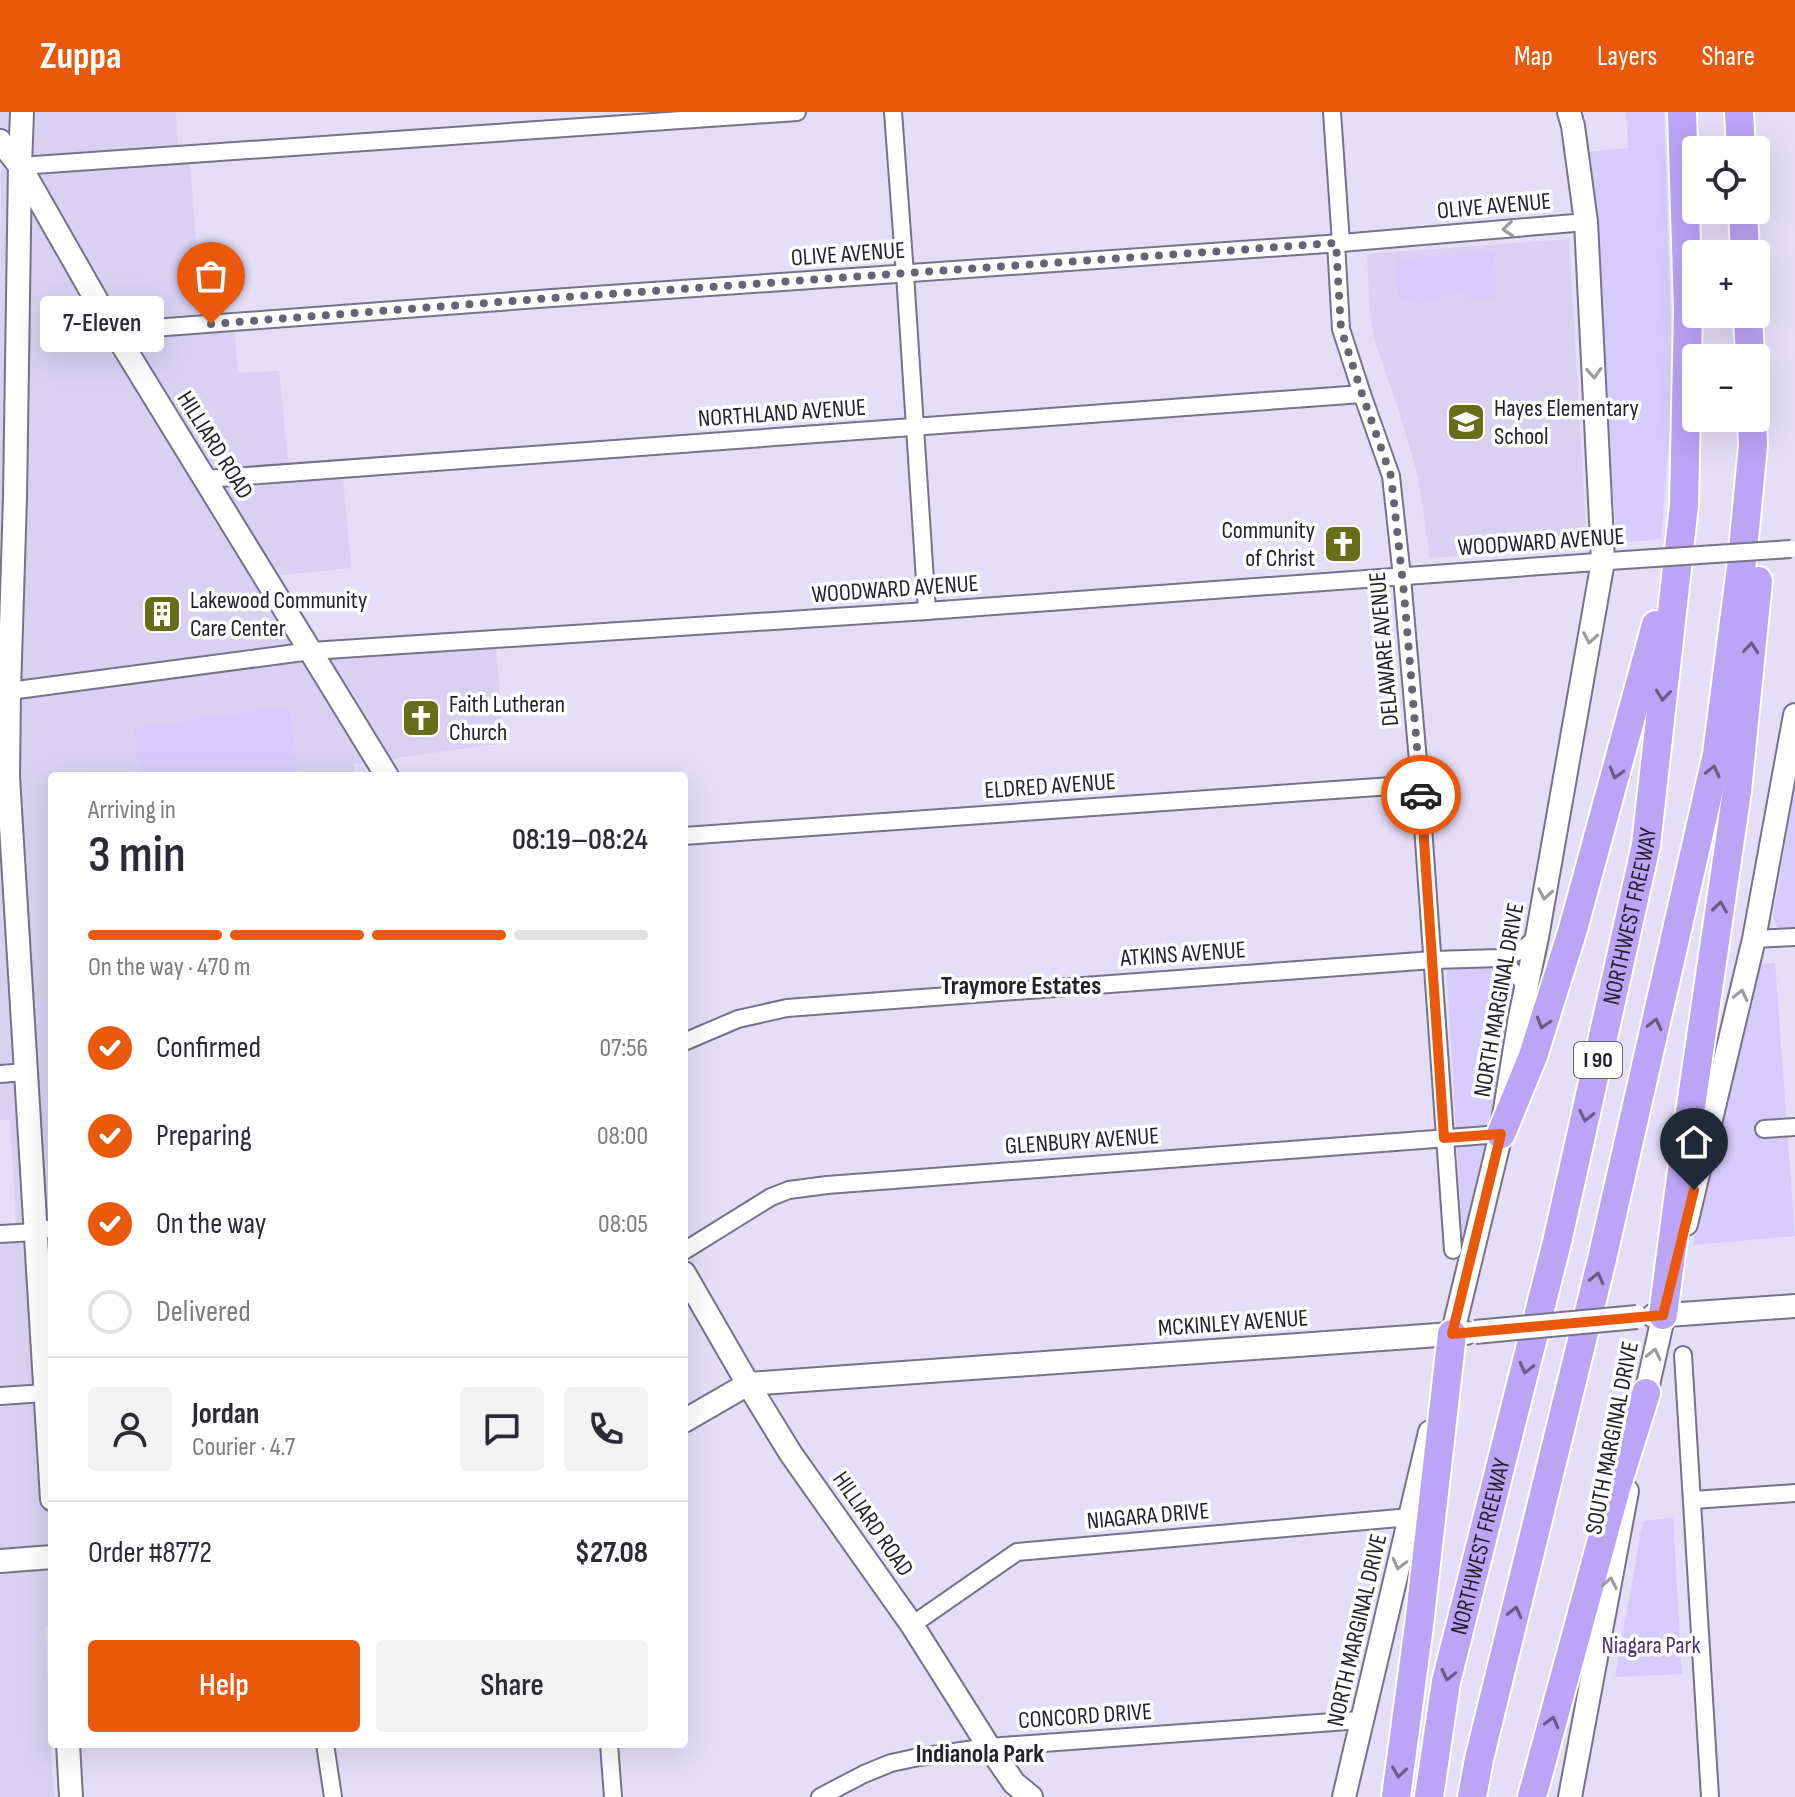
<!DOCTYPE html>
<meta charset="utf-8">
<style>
:root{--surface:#fff;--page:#f2f2f3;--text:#2b2b33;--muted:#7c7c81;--line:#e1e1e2;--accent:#ea580c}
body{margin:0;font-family:"Sofia Sans Condensed",sans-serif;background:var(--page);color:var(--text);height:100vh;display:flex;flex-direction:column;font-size:30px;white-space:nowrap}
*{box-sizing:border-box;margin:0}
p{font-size:26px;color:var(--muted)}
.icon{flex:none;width:44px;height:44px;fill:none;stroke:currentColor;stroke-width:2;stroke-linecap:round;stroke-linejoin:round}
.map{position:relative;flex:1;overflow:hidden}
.side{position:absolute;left:48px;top:660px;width:640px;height:976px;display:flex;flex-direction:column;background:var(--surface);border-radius:8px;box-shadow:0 8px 32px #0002}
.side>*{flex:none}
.tools{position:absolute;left:1682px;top:24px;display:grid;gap:16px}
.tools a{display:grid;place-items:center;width:88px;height:88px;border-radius:8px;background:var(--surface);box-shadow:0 8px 32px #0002;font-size:40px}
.pin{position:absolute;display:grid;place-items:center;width:68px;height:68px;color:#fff;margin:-82px -34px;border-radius:50% 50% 50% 0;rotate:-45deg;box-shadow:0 0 8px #0007}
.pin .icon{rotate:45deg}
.courier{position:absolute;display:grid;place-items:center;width:80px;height:80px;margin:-40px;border:6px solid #ea580c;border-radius:50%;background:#fff;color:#222;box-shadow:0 2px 10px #0007}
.bubble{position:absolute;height:56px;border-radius:8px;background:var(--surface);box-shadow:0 8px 32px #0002;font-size:26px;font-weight:600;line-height:56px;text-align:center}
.head em{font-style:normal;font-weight:600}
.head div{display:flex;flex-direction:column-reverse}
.head{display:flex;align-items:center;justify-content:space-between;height:136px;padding:0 40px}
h1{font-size:52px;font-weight:600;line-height:60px}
.bar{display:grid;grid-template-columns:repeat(4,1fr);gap:12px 8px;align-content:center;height:96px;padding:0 40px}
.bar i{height:10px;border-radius:6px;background:var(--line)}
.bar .active{background:var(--accent)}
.bar p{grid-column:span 4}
.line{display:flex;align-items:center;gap:20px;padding:0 40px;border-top:2px solid var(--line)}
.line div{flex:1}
.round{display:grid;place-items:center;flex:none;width:84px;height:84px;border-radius:8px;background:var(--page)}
ol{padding:0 40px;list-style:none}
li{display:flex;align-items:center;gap:24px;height:88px}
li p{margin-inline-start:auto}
li .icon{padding:8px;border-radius:50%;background:var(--accent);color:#fff;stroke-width:4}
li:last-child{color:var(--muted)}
li i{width:44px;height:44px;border:4px solid var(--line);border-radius:50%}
.action{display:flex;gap:16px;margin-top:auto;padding:16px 40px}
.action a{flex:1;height:92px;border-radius:8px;background:var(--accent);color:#fff;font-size:32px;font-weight:600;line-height:92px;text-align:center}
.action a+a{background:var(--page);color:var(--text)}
header{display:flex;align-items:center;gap:48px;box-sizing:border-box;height:112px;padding:0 40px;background:var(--accent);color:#fff}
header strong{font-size:38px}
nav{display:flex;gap:44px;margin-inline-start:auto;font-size:28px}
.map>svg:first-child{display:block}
.built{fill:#d8d1f2}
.green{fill:#d6ccfb}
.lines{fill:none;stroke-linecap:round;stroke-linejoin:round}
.street-casing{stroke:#777289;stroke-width:20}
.secondary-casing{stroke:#777289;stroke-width:26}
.highway-casing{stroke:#fff;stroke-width:32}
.street{stroke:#fff;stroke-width:16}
.secondary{stroke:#fff;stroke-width:22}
.highway{stroke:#baa5f6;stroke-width:28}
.street-bridge-casing{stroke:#777289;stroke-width:20;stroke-linecap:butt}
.secondary-bridge-casing{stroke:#777289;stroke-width:26;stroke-linecap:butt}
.street-bridge{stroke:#fff;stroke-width:16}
.secondary-bridge{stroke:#fff;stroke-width:22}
.oneway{stroke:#9c9b9f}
.oneway2{stroke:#675c86}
.done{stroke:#676372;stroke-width:8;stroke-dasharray:0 14.4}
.route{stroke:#ea580c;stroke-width:10}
.labels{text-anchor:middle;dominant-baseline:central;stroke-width:7;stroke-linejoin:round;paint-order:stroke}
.shield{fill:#fff;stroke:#65646a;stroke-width:2}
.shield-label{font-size:22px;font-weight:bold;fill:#23212a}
.street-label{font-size:24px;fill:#23212a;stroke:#fff}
.poi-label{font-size:24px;fill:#23212a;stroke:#fff;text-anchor:start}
.park-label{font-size:24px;fill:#493278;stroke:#fff}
.neighbourhood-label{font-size:26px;font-weight:bold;fill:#23212a;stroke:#fff}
</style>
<header>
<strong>Zuppa</strong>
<nav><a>Map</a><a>Layers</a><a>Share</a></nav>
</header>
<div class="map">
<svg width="1795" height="1685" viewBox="0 0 1795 1685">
<rect width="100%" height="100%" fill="#e4def8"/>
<g class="built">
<polygon points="0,0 176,0 178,35 189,35 202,208 234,206 238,261 279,259 289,358 342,353 351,456 273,464 316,534 495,522 504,631 352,652 358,664 52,664 52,1514 45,1515 54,1685 0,1685 0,1117 16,1115 10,1008 0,1008 0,184 1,61 11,36 0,21"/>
<polygon points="1569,127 1587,436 1430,446 1418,364 1399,299 1374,227 1370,202 1367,142"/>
</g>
<g class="green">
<polygon points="1626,0 1664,0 1673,278 1661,427 1617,431 1586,40 1628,36"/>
<polygon points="1493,140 1497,185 1468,187 1467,182 1440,184 1440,190 1415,191 1398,185 1395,147"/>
<polygon points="289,594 298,664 139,664 134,616"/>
<path d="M1795,676V821C1781,820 1776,818 1773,804Z"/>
<polygon points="1515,847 1525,856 1463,1133 1446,851"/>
<polygon points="1775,851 1795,1124 1693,1133 1758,853"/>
<polygon points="1673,1406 1682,1562 1615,1565 1643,1409"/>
</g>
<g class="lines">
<g class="street-casing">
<g id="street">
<polyline points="893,0 905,162 927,499"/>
<polyline points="1332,0 1341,131"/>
<polyline points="20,54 797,0"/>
<polyline points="1336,131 1341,217 1362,282 1391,364 1402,465 1420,672 1453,1138"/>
<polyline points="114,219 552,186 1341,131 1586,110"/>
<polyline points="205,367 1362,282"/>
<polyline points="2,580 311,539 927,499 1624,448"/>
<polyline points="684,724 1420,672"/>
<polyline points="1754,827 1795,825"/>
<polyline points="1500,846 1526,873"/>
<polyline points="684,930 738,907 787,896 1433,848 1500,846 1521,839 1537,825"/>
<polyline points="0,962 25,960"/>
<polyline points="1764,1017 1795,1015"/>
<polyline points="0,1122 35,1120 52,1116"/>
<polyline points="684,1139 771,1085 789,1078 827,1073 1501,1022"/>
<polyline points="1683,1243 1710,1685"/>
<polyline points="0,1284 45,1281"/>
<polyline points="1693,1388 1795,1381"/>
<polyline points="912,1513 1017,1440 1410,1405"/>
<polyline points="325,1632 333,1685"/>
<polyline points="609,1632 613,1685"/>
<polyline points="820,1685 864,1662 891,1651 919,1645 989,1635 1361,1608"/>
</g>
</g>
<g class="secondary-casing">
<g id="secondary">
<polyline points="22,0 20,54 15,385 9,580 8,665 52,1387"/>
<polyline points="0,29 20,54 114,219 387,664"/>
<polyline points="1686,1112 1754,827 1795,603"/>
<polyline points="684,1161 748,1272 791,1342 912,1513 989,1635 1014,1671 1031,1685"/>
<polyline points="1653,1204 1795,1194"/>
<polyline points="1449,1236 1501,1022 1520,905 1537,825 1603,449 1586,110 1573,14 1569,0"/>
<polyline points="1643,1295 1667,1188"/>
<polyline points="684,1309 748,1272 1466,1221"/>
<polyline points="0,1449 52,1445"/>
<polyline points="68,1632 71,1685"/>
<polyline points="1344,1685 1430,1320"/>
<polyline points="1570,1685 1627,1379"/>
</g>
</g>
<g class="highway-casing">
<g id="highway">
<polyline points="1739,0 1741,38"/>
<polyline points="1743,98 1745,142"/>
<polyline points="1748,202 1750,246"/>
<polyline points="1501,1022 1533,944 1573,817 1656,513"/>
<polyline points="1663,1203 1685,1035 1737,679 1758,469"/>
<polyline points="1396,1685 1419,1513 1452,1222"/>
<path id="s1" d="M1429,1685L1446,1570L1558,1126L1646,733L1684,393L1688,198L1682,0"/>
<polyline points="1472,1685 1479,1647 1602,1147 1717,642 1742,448 1753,333 1752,306"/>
<polyline points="1532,1685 1616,1376 1646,1281"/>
</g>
</g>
<use href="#street" class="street"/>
<use href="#secondary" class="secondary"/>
<use href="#highway" class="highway"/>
<g class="street-bridge-casing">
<polyline id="street-bridge" points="1624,448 1791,437"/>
</g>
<g class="secondary-bridge-casing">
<polyline id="secondary-bridge" points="1475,1220 1637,1205"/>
</g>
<use href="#street-bridge" class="street-bridge"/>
<use href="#secondary-bridge" class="secondary-bridge"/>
</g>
<defs><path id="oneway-chevron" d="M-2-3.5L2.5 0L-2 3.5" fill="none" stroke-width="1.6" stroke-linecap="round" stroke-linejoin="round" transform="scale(2)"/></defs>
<g class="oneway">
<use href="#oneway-chevron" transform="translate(1508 117) rotate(175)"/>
<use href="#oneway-chevron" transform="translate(1594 261) rotate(87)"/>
<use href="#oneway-chevron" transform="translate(1590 526) rotate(100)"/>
<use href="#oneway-chevron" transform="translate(1545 782) rotate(100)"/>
<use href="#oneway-chevron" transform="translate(1741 883) rotate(-77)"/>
<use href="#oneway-chevron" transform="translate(1654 1242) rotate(-77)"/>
<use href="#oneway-chevron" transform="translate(1399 1452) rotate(104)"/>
<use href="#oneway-chevron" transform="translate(1610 1471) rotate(-79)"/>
</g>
<g class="oneway2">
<use href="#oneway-chevron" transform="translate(1751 536) rotate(-84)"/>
<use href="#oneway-chevron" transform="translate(1663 583) rotate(96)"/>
<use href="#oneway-chevron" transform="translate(1713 659) rotate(-77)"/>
<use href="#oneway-chevron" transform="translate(1616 661) rotate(106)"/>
<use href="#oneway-chevron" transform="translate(1720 795) rotate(-82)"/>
<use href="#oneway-chevron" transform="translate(1543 911) rotate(107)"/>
<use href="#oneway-chevron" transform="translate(1655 912) rotate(-77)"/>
<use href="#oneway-chevron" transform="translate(1586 1004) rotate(103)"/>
<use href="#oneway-chevron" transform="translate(1597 1166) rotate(-76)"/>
<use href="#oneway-chevron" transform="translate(1526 1256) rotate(104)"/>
<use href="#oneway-chevron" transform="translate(1515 1500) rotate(-76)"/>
<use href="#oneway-chevron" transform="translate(1448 1563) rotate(103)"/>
<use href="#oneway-chevron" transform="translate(1552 1610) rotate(-75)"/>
<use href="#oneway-chevron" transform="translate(1399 1660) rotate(98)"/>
</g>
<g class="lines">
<polyline class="done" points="211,212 552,186 1336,131 1341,217 1362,282 1391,364 1404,481 1421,683"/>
<polyline class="route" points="1421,683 1444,1026 1501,1022 1452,1222 1663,1203 1694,1078"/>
</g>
<defs>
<g id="school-square" transform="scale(2)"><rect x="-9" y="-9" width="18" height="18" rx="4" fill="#666f17" stroke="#fff"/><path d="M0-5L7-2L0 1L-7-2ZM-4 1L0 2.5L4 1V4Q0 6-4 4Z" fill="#fff"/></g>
<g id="church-square" transform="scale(2)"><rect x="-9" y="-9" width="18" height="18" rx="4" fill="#666f17" stroke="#fff"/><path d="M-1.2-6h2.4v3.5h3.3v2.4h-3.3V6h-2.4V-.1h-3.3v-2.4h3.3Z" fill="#fff"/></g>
<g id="building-square" transform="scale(2)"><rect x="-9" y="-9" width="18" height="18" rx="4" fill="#666f17" stroke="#fff"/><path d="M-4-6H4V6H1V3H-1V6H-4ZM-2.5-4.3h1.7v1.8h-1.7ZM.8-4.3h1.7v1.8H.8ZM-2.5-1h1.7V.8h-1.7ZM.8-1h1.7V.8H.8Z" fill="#fff"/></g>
</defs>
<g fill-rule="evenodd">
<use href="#school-square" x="1466" y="310"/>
<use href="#church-square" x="1343" y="432"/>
<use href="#building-square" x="162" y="502"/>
<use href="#church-square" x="421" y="606"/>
</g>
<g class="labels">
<rect class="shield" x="1574" y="930" width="48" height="36" rx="6"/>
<g class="shield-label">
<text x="1598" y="948">I 90</text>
</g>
<g class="street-label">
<text transform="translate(1494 94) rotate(-5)">OLIVE AVENUE</text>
<text transform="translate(848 142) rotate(-4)">OLIVE AVENUE</text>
<text transform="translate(782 301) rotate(-4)">NORTHLAND AVENUE</text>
<text transform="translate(215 333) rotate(58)">HILLIARD ROAD</text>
<text transform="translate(1541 430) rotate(-4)">WOODWARD AVENUE</text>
<text transform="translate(895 477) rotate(-4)">WOODWARD AVENUE</text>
<text transform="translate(1384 537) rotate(-95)">DELAWARE AVENUE</text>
<text transform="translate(1050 674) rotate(-4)">ELDRED AVENUE</text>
<text stroke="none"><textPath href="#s1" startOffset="904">NORTHWEST FREEWAY</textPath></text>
<text transform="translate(1183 842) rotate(-4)">ATKINS AVENUE</text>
<text transform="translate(1499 888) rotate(-80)">NORTH MARGINAL DRIVE</text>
<text transform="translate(1082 1029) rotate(-4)">GLENBURY AVENUE</text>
<text transform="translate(1233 1211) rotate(-4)">MCKINLEY AVENUE</text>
<text transform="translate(1612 1326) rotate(-79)">SOUTH MARGINAL DRIVE</text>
<text transform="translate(1148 1404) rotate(-5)">NIAGARA DRIVE</text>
<text transform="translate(873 1412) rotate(55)">HILLIARD ROAD</text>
<text stroke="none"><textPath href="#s1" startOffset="256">NORTHWEST FREEWAY</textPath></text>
<text transform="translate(1357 1518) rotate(-77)">NORTH MARGINAL DRIVE</text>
<text transform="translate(1085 1604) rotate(-4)">CONCORD DRIVE</text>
</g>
<g class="poi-label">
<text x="1494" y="296">Hayes Elementary<tspan x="1494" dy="28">School</tspan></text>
<text x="1315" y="418" text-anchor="end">Community<tspan x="1315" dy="28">of Christ</tspan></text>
<text x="190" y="488">Lakewood Community<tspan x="190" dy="28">Care Center</tspan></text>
<text x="449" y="592">Faith Lutheran<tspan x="449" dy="28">Church</tspan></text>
</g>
<g class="park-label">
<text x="1651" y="1533">Niagara Park</text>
</g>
<g class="neighbourhood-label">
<text x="1021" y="874">Traymore Estates</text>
<text x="980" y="1642">Indianola Park</text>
</g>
</g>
</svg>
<div class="tools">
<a><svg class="icon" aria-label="locate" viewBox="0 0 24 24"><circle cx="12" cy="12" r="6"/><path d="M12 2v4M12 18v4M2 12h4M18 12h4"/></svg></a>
<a>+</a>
<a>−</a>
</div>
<div class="pin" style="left:211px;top:212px;background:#ea580c"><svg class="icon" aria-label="bag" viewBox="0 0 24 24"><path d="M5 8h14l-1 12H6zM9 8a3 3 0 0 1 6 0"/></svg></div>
<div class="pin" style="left:1694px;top:1078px;background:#1f2937"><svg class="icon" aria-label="home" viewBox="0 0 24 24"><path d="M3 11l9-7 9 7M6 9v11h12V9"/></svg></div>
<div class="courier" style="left:1421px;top:683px"><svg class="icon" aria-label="car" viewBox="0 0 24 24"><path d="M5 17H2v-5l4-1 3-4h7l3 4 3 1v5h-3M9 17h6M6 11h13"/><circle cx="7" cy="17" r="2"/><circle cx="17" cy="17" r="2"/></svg></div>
<div class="bubble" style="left:40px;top:184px;width:124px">7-Eleven</div>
<section class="side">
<div class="head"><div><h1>3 min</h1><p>Arriving in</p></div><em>08:19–08:24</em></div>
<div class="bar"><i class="active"></i><i class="active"></i><i class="active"></i><i></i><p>On the way · 470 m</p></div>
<ol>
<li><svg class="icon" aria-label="check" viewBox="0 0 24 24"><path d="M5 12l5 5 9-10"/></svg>Confirmed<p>07:56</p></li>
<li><svg class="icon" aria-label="check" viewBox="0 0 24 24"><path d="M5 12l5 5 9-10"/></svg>Preparing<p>08:00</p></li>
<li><svg class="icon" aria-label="check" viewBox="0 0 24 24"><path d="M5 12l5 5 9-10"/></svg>On the way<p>08:05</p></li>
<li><i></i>Delivered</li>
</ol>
<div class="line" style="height:144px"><a class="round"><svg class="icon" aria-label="person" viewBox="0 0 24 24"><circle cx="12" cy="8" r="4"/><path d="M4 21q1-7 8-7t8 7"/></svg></a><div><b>Jordan</b><p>Courier · 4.7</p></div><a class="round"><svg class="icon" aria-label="chat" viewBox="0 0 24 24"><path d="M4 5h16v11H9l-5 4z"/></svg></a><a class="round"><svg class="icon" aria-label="phone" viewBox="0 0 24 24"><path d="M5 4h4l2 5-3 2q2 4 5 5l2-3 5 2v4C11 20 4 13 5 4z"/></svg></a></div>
<div class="line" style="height:104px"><div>Order #8772</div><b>$27.08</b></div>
<div class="action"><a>Help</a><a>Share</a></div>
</section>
</div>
